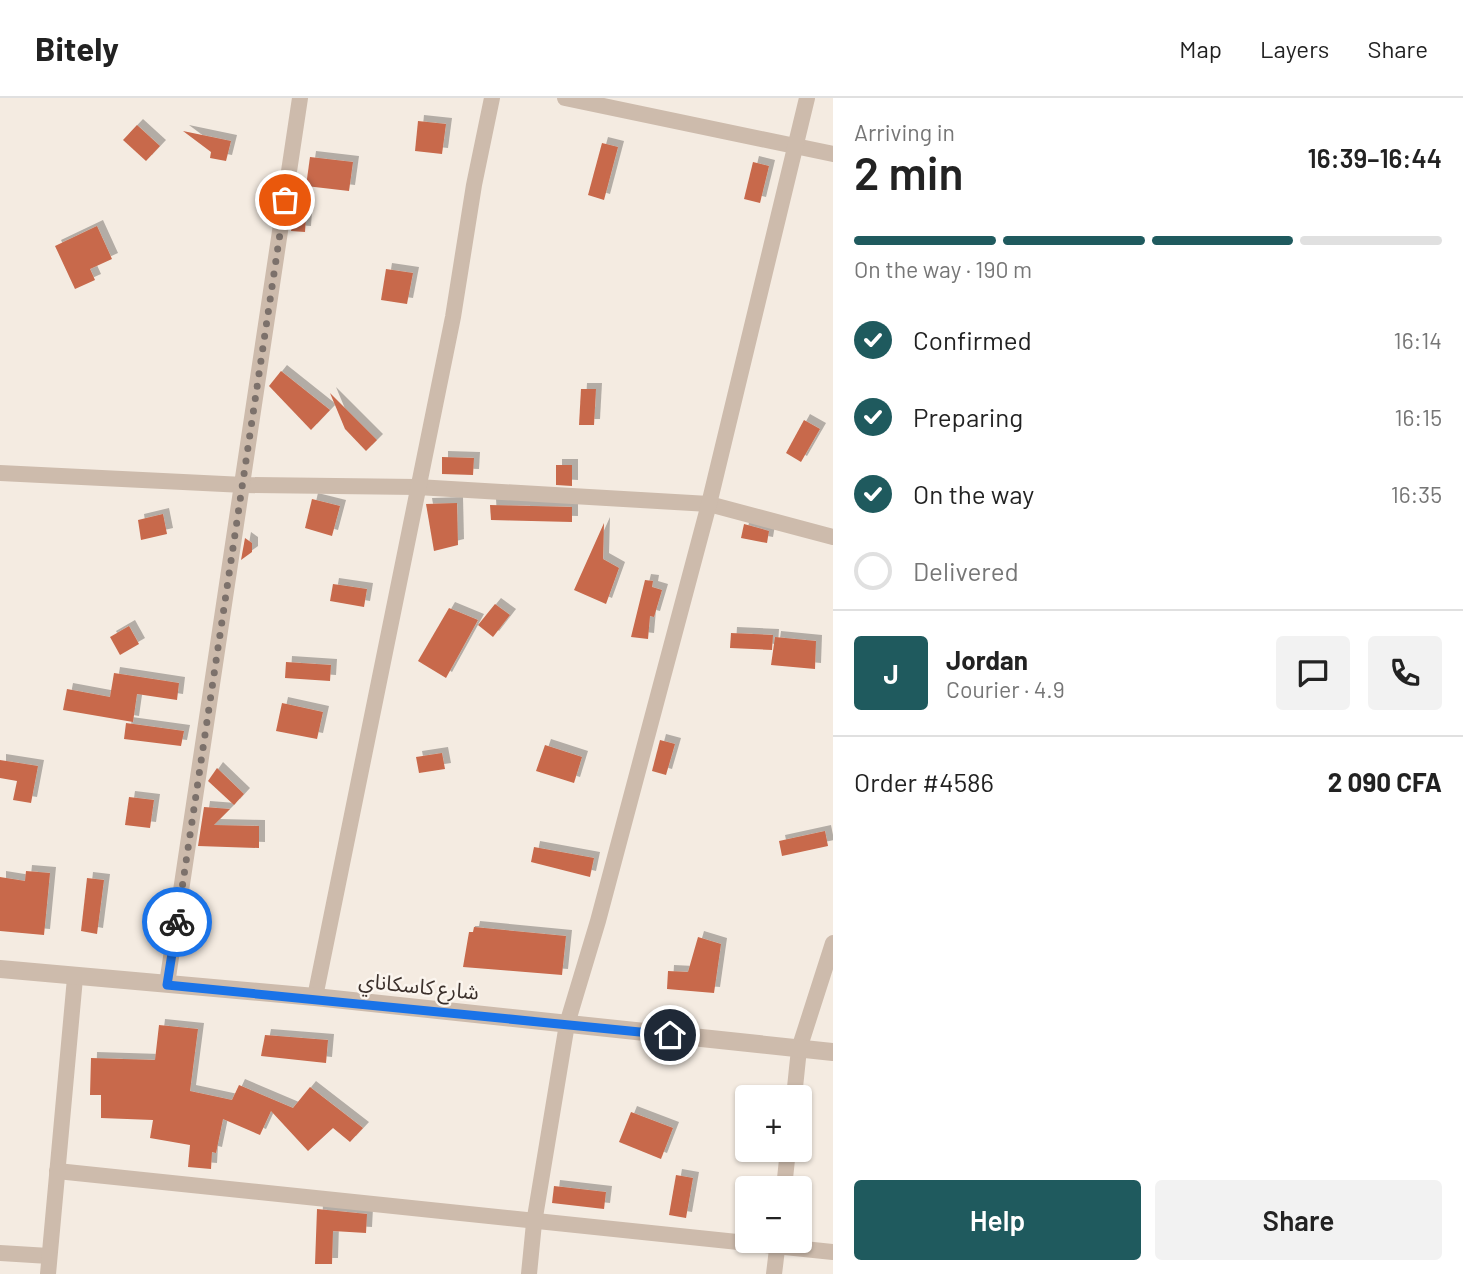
<!DOCTYPE html>
<meta charset="utf-8">
<style>
:root{--surface:#fff;--page:#f2f2f2;--text:#222;--muted:#767676;--line:#e0e0e0;--accent:#1f5a5e}
body{margin:0;font-family:Barlow,"Noto Sans Arabic",sans-serif;background:var(--page);color:var(--text);height:100vh;display:flex;flex-direction:column;font-size:26px;white-space:nowrap}
*{box-sizing:border-box;margin:0}
p{font-size:23px;color:var(--muted)}
.icon{flex:none;width:38px;height:38px;fill:none;stroke:currentColor;stroke-width:2;stroke-linecap:round;stroke-linejoin:round}
.map{position:relative;flex:1;overflow:hidden}
.sheet{display:flex;flex-direction:column;background:var(--surface);width:630px}
.sheet>*{flex:none}
.tools{position:absolute;left:735px;top:987px;display:grid;gap:14px}
.tools a{display:grid;place-items:center;width:77px;height:77px;border-radius:7px;background:var(--surface);box-shadow:0 2px 5px #0004;font-size:35px}
.pin{position:absolute;display:grid;place-items:center;width:60px;height:60px;color:#fff;margin:-30px;border:4px solid #fff;border-radius:50%;box-shadow:0 2px 7px #0007}
.courier{position:absolute;display:grid;place-items:center;width:70px;height:70px;margin:-35px;border:5px solid #1a73e8;border-radius:50%;background:#fff;color:#222;box-shadow:0 2px 9px #0007}
.head em{font-style:normal;font-weight:600}
.head div{display:flex;flex-direction:column-reverse}
.head{display:flex;align-items:center;justify-content:space-between;height:119px;padding:0 21px}
h1{font-size:46px;font-weight:600;line-height:52px}
.bar{display:grid;grid-template-columns:repeat(4,1fr);gap:10px 7px;align-content:center;height:84px;padding:0 21px}
.bar i{height:9px;border-radius:5px;background:var(--line)}
.bar .selected{background:var(--accent)}
.bar p{grid-column:span 4}
.line{display:flex;align-items:center;gap:18px;padding:0 21px;border-top:2px solid var(--line)}
.line div{flex:1}
.round{display:grid;place-items:center;flex:none;width:74px;height:74px;border-radius:7px;background:var(--page)}
ol{padding:0 21px;list-style:none}
li{display:flex;align-items:center;gap:21px;height:77px}
li p{margin-inline-start:auto}
li .icon{padding:7px;border-radius:50%;background:var(--accent);color:#fff;stroke-width:4}
li:last-child{color:var(--muted)}
li i{width:38px;height:38px;border:4px solid var(--line);border-radius:50%}
.cta{display:flex;gap:14px;margin-top:auto;padding:14px 21px}
.cta a{flex:1;height:80px;border-radius:7px;background:var(--accent);color:#fff;font-size:28px;font-weight:600;line-height:80px;text-align:center}
.cta a+a{background:var(--page);color:var(--text)}
header{display:flex;align-items:center;gap:42px;box-sizing:border-box;height:98px;padding:0 35px;background:var(--surface);border-bottom:2px solid var(--line)}
header strong{font-size:33px}
nav{display:flex;gap:38px;margin-inline-start:auto;font-size:24px}
main{display:flex;flex:1;min-height:0}
.map>svg:first-child{display:block}
.building{fill:#c8694b;filter:url(#shadow)}
.lines{fill:none;stroke-linecap:round;stroke-linejoin:round}
.minor{stroke:#cdbbac;stroke-width:16}
.tertiary{stroke:#cdbbac;stroke-width:18}
.done{stroke:#7c716b;stroke-width:7;stroke-dasharray:0 12.6}
.route{stroke:#1a73e8;stroke-width:9}
.labels{text-anchor:middle;dominant-baseline:central;stroke-width:5;stroke-linejoin:round;paint-order:stroke}
.street-label{font-size:21px;fill:#3b302b;stroke:#fbf5ee}
</style>
<header>
<strong>Bitely</strong>
<nav><a>Map</a><a>Layers</a><a>Share</a></nav>
</header>
<main>
<div class="map">
<svg width="833" height="1176" viewBox="0 0 833 1176">
<defs>
<filter id="shadow"><feDropShadow dx="6" dy="-6" stdDeviation="0" flood-color="#0004"/></filter>
</defs>
<rect width="100%" height="100%" fill="#f4ebe1"/>
<g class="building">
<polygon points="418,23 446,26 442,56 415,53"/>
<polygon points="137,27 160,48 146,63 123,42"/>
<polygon points="183,33 231,43 226,63 210,60 211,54"/>
<polygon points="602,45 618,49 604,102 588,97"/>
<polygon points="310,59 353,64 349,93 306,88"/>
<polygon points="753,64 769,68 760,105 744,101"/>
<polygon points="295,103 307,104 305,134 291,133"/>
<polygon points="97,128 112,161 90,171 95,182 75,191 55,148"/>
<polygon points="386,171 413,175 407,206 381,202"/>
<polygon points="281,273 330,312 311,332 269,288"/>
<polygon points="581,291 596,291 594,327 579,327"/>
<polygon points="330,295 377,342 366,353 345,331"/>
<polygon points="804,322 820,331 801,364 786,355"/>
<polygon points="442,359 474,360 473,377 442,376"/>
<polygon points="556,367 572,367 572,388 556,387"/>
<polygon points="312,401 340,408 332,438 305,430"/>
<polygon points="457,405 458,447 434,453 426,406"/>
<polygon points="490,407 572,409 572,424 491,422"/>
<polygon points="163,416 167,436 141,442 138,422"/>
<polygon points="604,425 603,461 619,470 606,506 574,492"/>
<polygon points="744,426 769,433 767,445 741,440"/>
<polygon points="245,440 252,445 252,454 241,462"/>
<polygon points="645,482 653,483 652,489 662,492 654,519 650,518 648,541 631,539"/>
<polygon points="333,486 367,491 364,509 330,503"/>
<polygon points="495,506 510,517 493,539 478,527"/>
<polygon points="449,510 478,522 446,580 418,563"/>
<polygon points="129,528 139,546 120,557 110,539"/>
<polygon points="731,535 773,537 772,552 730,550"/>
<polygon points="775,539 816,543 815,571 771,567"/>
<polygon points="286,564 331,567 330,583 285,580"/>
<polygon points="114,575 179,585 177,602 137,596 133,624 63,612 67,591 110,599"/>
<polygon points="282,605 323,614 317,641 276,633"/>
<polygon points="126,625 184,633 181,648 124,641"/>
<polygon points="660,642 675,646 666,677 652,673"/>
<polygon points="545,647 582,659 574,685 536,673"/>
<polygon points="442,655 445,671 419,675 416,659"/>
<polygon points="0,662 38,668 31,705 13,702 17,683 0,680"/>
<polygon points="217,670 244,696 234,707 208,683"/>
<polygon points="129,699 154,702 150,730 125,727"/>
<polygon points="204,709 230,711 214,727 259,728 259,750 198,748"/>
<polygon points="825,733 828,748 782,758 779,743"/>
<polygon points="534,749 594,760 590,779 531,764"/>
<polygon points="26,773 50,775 44,837 0,833 0,779 25,783"/>
<polygon points="87,780 104,782 97,836 81,833"/>
<polygon points="474,829 566,838 562,877 463,869 469,834 473,834"/>
<polygon points="698,839 721,846 714,895 667,891 668,873 688,874"/>
<polygon points="159,927 198,931 190,993 232,1002 239,987 293,1010 310,989 363,1030 350,1044 333,1030 308,1053 271,1013 260,1037 223,1021 216,1055 212,1054 211,1071 188,1069 190,1047 150,1040 153,1022 101,1020 101,997 90,997 91,960 155,962"/>
<polygon points="265,937 328,942 326,965 261,958"/>
<polygon points="631,1014 673,1030 661,1061 619,1044"/>
<polygon points="676,1077 693,1080 686,1120 669,1117"/>
<polygon points="554,1088 606,1094 604,1111 552,1105"/>
<polygon points="317,1111 367,1116 366,1135 333,1133 332,1166 315,1166"/>
</g>
<g class="lines">
<g class="minor">
<polyline points="565,0 833,56"/>
<polyline points="0,375 244,387 417,389 709,406 833,439"/>
<polyline points="167,886 300,0"/>
<polyline points="315,899 453,219 474,87 492,0"/>
<polyline points="794,999 799,951 833,845"/>
<polyline points="57,1073 833,1154"/>
<polyline points="784,1090 788,1052"/>
<polyline points="0,1155 49,1158"/>
<polyline points="48,1176 75,880"/>
<polyline points="529,1176 534,1125 567,926 598,823 709,406 807,0"/>
<polyline points="774,1176 778,1143"/>
</g>
<polyline class="tertiary" points="0,871 315,899 833,954"/>
</g>
<g class="lines">
<polyline class="done" points="177,824 285,102"/>
<polyline class="route" points="177,824 167,887 670,937"/>
</g>
<g class="labels">
<g class="street-label">
<text transform="translate(419 887) rotate(6)">شارع كاسكاناي</text>
</g>
</g>
</svg>
<div class="tools">
<a>+</a>
<a>−</a>
</div>
<div class="pin" style="left:285px;top:102px;background:#ea580c"><svg class="icon" aria-label="bag" viewBox="0 0 24 24"><path d="M5 8h14l-1 12H6zM9 8a3 3 0 0 1 6 0"/></svg></div>
<div class="pin" style="left:670px;top:937px;background:#1f2937"><svg class="icon" aria-label="home" viewBox="0 0 24 24"><path d="M3 11l9-7 9 7M6 9v11h12V9"/></svg></div>
<div class="courier" style="left:177px;top:824px"><svg class="icon" aria-label="bike" viewBox="0 0 24 24"><circle cx="6" cy="16" r="4"/><circle cx="18" cy="16" r="4"/><path d="M6 16l4-8h5l3 8M10 8l3 8H6M13 5h3"/></svg></div>
</div>
<section class="sheet">
<div class="head"><div><h1>2 min</h1><p>Arriving in</p></div><em>16:39–16:44</em></div>
<div class="bar"><i class="selected"></i><i class="selected"></i><i class="selected"></i><i></i><p>On the way · 190 m</p></div>
<ol>
<li><svg class="icon" aria-label="check" viewBox="0 0 24 24"><path d="M5 12l5 5 9-10"/></svg>Confirmed<p>16:14</p></li>
<li><svg class="icon" aria-label="check" viewBox="0 0 24 24"><path d="M5 12l5 5 9-10"/></svg>Preparing<p>16:15</p></li>
<li><svg class="icon" aria-label="check" viewBox="0 0 24 24"><path d="M5 12l5 5 9-10"/></svg>On the way<p>16:35</p></li>
<li><i></i>Delivered</li>
</ol>
<div class="line" style="height:126px"><b class="round" style="background:var(--accent);color:#fff">J</b><div><b>Jordan</b><p>Courier · 4.9</p></div><a class="round"><svg class="icon" aria-label="chat" viewBox="0 0 24 24"><path d="M4 5h16v11H9l-5 4z"/></svg></a><a class="round"><svg class="icon" aria-label="phone" viewBox="0 0 24 24"><path d="M5 4h4l2 5-3 2q2 4 5 5l2-3 5 2v4C11 20 4 13 5 4z"/></svg></a></div>
<div class="line" style="height:91px"><div>Order #4586</div><b>2 090 CFA</b></div>
<div class="cta"><a>Help</a><a>Share</a></div>
</section>
</main>
